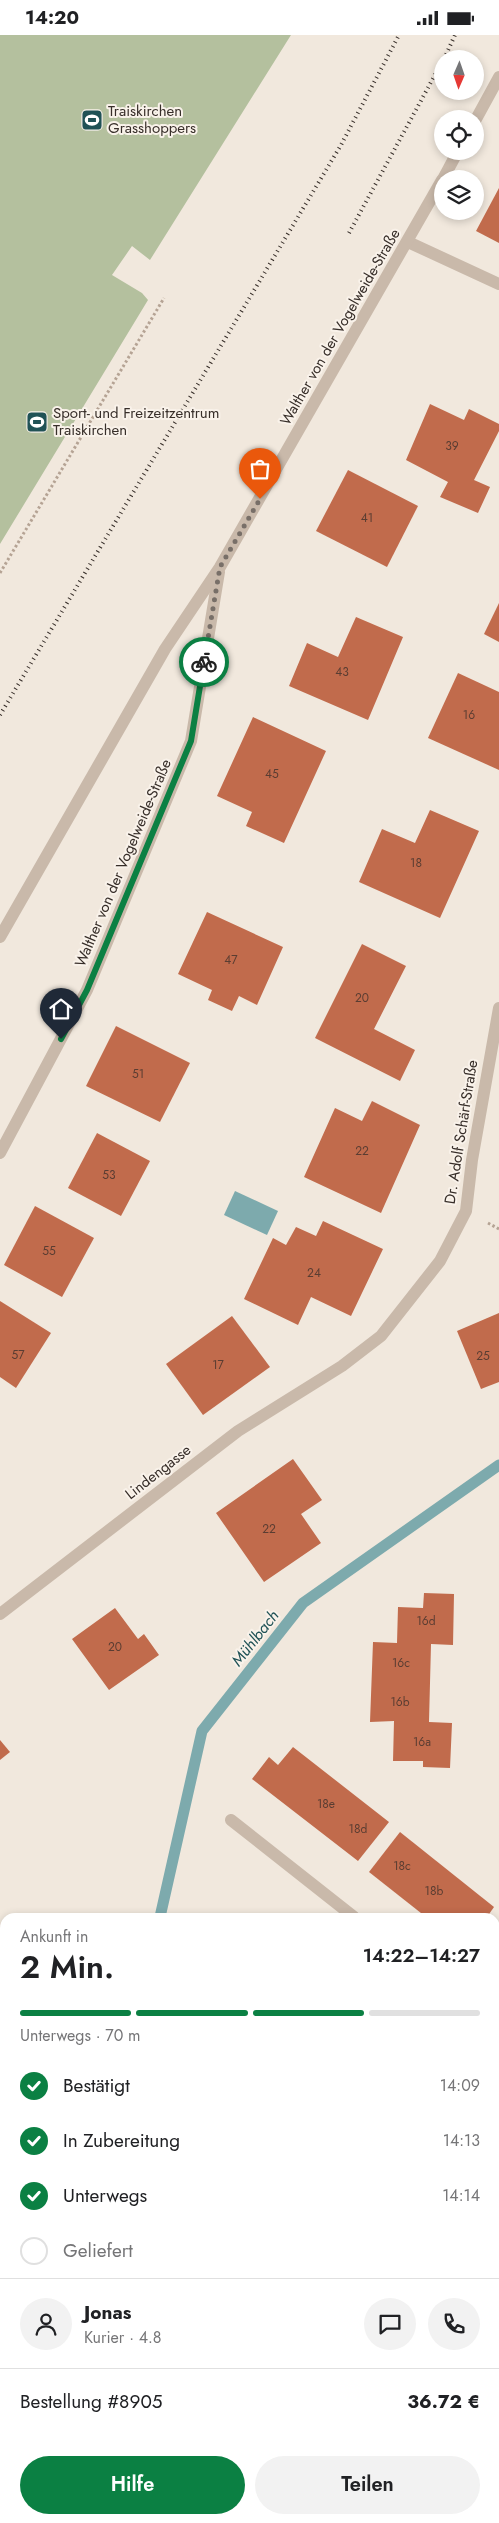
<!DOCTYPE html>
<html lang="de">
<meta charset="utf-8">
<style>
:root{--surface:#fff;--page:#f2f2f2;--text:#202124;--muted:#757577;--line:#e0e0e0;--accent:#0b8043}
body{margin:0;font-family:Jost,sans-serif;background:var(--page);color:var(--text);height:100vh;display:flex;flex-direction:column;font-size:19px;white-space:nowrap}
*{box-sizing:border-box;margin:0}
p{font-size:16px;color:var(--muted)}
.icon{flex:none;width:28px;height:28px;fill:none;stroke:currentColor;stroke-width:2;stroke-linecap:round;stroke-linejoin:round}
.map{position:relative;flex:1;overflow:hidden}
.drawer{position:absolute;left:0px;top:1878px;width:500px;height:611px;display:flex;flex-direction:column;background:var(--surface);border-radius:15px 15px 0 0;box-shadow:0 2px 8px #0003}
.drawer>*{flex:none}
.needle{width:32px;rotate:182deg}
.controls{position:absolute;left:434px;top:15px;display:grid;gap:10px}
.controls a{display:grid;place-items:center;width:50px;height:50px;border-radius:50%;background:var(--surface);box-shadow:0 2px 8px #0003;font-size:25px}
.pin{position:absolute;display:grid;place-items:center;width:42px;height:42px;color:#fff;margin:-51px -21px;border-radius:50% 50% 50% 0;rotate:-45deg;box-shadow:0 0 5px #0007}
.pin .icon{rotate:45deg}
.courier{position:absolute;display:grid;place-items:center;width:50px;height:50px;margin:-25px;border:4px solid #0b8043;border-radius:50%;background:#fff;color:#222;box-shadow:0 1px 6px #0007}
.head em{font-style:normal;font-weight:600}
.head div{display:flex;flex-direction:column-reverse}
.head{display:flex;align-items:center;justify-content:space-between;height:85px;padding:0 20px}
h1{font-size:32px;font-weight:600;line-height:38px}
.bar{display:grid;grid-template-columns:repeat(4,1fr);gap:8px 5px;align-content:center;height:60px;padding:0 20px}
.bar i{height:6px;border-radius:4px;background:var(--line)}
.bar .active{background:var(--accent)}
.bar p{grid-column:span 4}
.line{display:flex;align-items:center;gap:12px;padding:0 20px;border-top:1px solid var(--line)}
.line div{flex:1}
.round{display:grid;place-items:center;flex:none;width:52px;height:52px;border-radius:26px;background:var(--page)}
ol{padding:0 20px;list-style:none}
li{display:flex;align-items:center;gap:15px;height:55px}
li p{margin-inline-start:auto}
li .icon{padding:5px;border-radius:50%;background:var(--accent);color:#fff;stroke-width:4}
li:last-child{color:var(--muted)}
li i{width:28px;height:28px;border:2px solid var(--line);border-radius:50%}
.primary-button{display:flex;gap:10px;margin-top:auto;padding:10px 20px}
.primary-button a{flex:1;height:58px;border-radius:30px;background:var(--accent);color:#fff;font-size:20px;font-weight:600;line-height:58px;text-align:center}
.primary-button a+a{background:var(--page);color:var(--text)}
.status{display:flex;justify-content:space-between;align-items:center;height:35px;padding:0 25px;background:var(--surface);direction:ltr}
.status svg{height:14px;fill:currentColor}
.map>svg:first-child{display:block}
.green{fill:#b4c09e}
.water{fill:#7daaad}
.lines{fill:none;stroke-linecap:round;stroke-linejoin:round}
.stream{stroke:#7daaad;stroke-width:11}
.building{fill:#c16b4c}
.path{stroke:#b5a394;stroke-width:3;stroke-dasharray:2.5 2.5;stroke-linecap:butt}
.service{stroke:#c9b9aa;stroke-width:12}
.minor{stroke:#c9b9aa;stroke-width:12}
.rail{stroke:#372e29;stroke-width:4;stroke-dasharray:1 4;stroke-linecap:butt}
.done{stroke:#786f68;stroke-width:5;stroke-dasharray:0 9}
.route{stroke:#0b8043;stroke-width:6}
.labels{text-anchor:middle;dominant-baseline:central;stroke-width:4;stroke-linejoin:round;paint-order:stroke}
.number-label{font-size:12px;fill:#5a3d32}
.poi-label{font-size:15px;fill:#372e29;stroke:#f9f2ea;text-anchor:start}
.street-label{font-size:15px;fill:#372e29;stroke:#f9f2ea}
.water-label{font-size:16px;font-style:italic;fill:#205256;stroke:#f9f2ea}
</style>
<div class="status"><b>14:20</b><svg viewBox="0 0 49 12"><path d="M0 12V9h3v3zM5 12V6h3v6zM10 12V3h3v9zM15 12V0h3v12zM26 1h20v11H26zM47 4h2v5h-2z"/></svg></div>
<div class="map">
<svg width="499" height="2488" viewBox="0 0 499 2488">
<rect width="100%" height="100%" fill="#f1e8dd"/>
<polygon class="green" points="0,0 291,0 150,225 132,211 112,240 142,258 148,265 0,509"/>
<polygon class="water" points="235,1156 278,1176 267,1200 224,1180"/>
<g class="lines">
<g class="stream">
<polyline points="160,1882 202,1696 303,1568 499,1430"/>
<polyline points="0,2321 5,2316"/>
</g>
</g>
<g class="building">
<polygon points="499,153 499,208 476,196"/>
<polygon points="430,369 464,385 469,374 499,389 499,396 474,445 490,452 478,478 440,462 448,447 406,425"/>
<polygon points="348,435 418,471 387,532 316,496"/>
<polygon points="499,568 499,607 484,599"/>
<polygon points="356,582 403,602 368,685 289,651 307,608 338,622"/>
<polygon points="458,638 499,657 499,735 428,703"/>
<polygon points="253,682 326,716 284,808 246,791 252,777 217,761"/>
<polygon points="430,775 479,796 440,883 359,847 382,794 415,808"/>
<polygon points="207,877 283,912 257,970 239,961 232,976 208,965 212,955 178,939"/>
<polygon points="362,909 406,931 374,994 415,1015 400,1046 315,1003"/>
<polygon points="116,991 190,1028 160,1087 86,1051"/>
<polygon points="372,1066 420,1090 381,1178 304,1142 335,1073 362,1086"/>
<polygon points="97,1098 150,1126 121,1181 68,1153"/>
<polygon points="35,1171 94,1203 62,1262 4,1230"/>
<polygon points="323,1186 383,1214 351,1281 311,1262 298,1290 244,1264 273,1203 286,1210 296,1192 316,1201"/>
<polygon points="0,1266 51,1298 16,1353 0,1342"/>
<polygon points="499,1278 499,1347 481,1354 457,1296"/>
<polygon points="232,1281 270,1332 203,1380 166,1329"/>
<polygon points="293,1424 322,1465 301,1479 321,1508 264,1547 216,1478"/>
<polygon points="424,1558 454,1559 453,1610 431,1609 429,1687 452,1688 450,1733 423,1732 423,1726 393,1726 394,1686 370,1687 373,1607 397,1608 398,1572 423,1573"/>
<polygon points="115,1573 138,1604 144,1599 159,1620 109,1655 72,1604"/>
<polygon points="0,1705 10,1717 0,1725"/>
<polygon points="293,1712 389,1787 358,1826 252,1744 269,1722 278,1730"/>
<polygon points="400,1797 494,1872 487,1882 426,1882 369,1837"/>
<polygon points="495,2231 499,2233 499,2310 495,2308"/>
<polygon points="0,2352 5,2355 5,2440 0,2436"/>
<polygon points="495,2397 499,2399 499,2488 371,2488 362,2484 495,2484"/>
<polygon points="5,2467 5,2484 33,2484 29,2488 0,2488 0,2474"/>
<polygon points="152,2484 241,2484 249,2488 150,2488"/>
</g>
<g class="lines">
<g class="path">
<polyline points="0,538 164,263"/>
<polyline points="488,1188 499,1194"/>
</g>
<g class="service">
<polyline points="231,1785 354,1882"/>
<polyline points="495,2334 499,2335"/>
</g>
<g class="minor">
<polyline points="475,86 499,42"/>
<polyline points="443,144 458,116"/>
<polyline points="408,207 499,249"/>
<polyline points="0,902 165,614 220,532 442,145"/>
<polyline points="0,1118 87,955 191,706 219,537"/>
<polyline points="0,1579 238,1396 342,1331 381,1301 440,1226 466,1176 472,1125 499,973"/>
<polyline points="495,1952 499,1947"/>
<polyline points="495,2118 499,2120"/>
<polyline points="75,2488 78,2484"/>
</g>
<g class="rail">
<polyline points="444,24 455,0"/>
<polyline points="349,198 442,27"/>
<polyline points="0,680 341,110 399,0"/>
</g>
</g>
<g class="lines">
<polyline class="done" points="204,627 220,532 260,464"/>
<polyline class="route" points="61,1004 87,955 191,706 204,627"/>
</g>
<defs>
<g id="stadium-square" transform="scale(1.125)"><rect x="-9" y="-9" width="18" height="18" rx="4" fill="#205256" stroke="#f9f2ea"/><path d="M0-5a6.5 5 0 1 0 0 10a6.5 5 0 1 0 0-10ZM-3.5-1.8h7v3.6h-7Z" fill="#fff"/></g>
</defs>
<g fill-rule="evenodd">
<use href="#stadium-square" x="92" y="85"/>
<use href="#stadium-square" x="37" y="387"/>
</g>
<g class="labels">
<g class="number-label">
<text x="452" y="411">39</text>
<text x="367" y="483">41</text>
<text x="342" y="637">43</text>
<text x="469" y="680">16</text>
<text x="272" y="739">45</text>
<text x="416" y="828">18</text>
<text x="231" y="925">47</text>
<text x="362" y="963">20</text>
<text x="138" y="1039">51</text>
<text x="362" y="1116">22</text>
<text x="109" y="1140">53</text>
<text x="49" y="1216">55</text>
<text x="314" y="1238">24</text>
<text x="18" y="1320">57</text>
<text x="483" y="1321">25</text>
<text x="218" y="1330">17</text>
<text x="269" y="1494">22</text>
<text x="426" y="1586">16d</text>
<text x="115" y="1612">20</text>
<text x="401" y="1628">16c</text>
<text x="400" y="1667">16b</text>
<text x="422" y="1707">16a</text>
<text x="326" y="1769">18e</text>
<text x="358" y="1794">18d</text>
<text x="402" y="1831">18c</text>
<text x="434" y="1856">18b</text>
</g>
<g class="poi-label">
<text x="108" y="76">Traiskirchen<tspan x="108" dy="17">Grasshoppers</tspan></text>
<text x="53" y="378">Sport- und Freizeitzentrum<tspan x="53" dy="17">Traiskirchen</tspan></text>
</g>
<g class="street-label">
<text transform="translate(340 292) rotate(-60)">Walther von der Vogelweide-Straße</text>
<text transform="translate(123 828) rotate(-67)">Walther von der Vogelweide-Straße</text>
<text transform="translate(461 1097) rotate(-81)">Dr. Adolf Schärf-Straße</text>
<text transform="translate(158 1437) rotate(-38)">Lindengasse</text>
</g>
<g class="water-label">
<text transform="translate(255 1603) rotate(-52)">Mühlbach</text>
</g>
</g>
</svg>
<div class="controls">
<a><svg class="needle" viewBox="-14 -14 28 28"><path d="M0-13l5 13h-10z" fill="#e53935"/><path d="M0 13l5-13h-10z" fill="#757577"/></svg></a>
<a><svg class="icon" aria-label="locate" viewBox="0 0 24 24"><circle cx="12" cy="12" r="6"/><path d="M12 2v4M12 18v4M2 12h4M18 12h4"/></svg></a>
<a><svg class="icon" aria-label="layers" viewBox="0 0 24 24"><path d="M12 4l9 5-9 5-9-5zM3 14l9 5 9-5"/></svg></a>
</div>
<div class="pin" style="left:260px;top:464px;background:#ea580c"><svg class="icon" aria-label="bag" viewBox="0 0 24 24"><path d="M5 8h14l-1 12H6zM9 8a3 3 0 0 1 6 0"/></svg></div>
<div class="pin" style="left:61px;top:1004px;background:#1f2937"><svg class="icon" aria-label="home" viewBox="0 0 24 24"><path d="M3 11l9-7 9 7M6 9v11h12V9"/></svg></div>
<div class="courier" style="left:204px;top:627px"><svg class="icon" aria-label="bike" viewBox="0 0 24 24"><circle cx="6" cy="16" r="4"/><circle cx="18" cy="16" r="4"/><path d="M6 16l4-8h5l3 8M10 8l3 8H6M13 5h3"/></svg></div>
<section class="drawer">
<div class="head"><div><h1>2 Min.</h1><p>Ankunft in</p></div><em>14:22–14:27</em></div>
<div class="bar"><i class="active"></i><i class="active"></i><i class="active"></i><i></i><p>Unterwegs · 70 m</p></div>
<ol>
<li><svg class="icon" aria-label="check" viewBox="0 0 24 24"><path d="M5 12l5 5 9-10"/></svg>Bestätigt<p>14:09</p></li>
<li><svg class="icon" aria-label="check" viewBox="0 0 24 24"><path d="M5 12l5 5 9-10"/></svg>In Zubereitung<p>14:13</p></li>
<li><svg class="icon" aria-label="check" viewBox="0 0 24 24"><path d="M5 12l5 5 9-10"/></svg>Unterwegs<p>14:14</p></li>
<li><i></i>Geliefert</li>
</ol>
<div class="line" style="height:90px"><a class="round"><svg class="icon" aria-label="person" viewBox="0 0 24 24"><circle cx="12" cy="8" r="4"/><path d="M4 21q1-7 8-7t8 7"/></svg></a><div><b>Jonas</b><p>Kurier · 4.8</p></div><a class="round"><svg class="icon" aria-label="chat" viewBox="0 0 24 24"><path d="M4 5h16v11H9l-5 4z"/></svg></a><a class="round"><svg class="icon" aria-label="phone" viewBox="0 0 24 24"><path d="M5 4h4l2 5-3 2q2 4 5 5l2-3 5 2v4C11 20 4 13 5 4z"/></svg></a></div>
<div class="line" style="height:65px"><div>Bestellung #8905</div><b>36.72 €</b></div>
<div class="primary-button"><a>Hilfe</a><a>Teilen</a></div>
</section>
</div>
